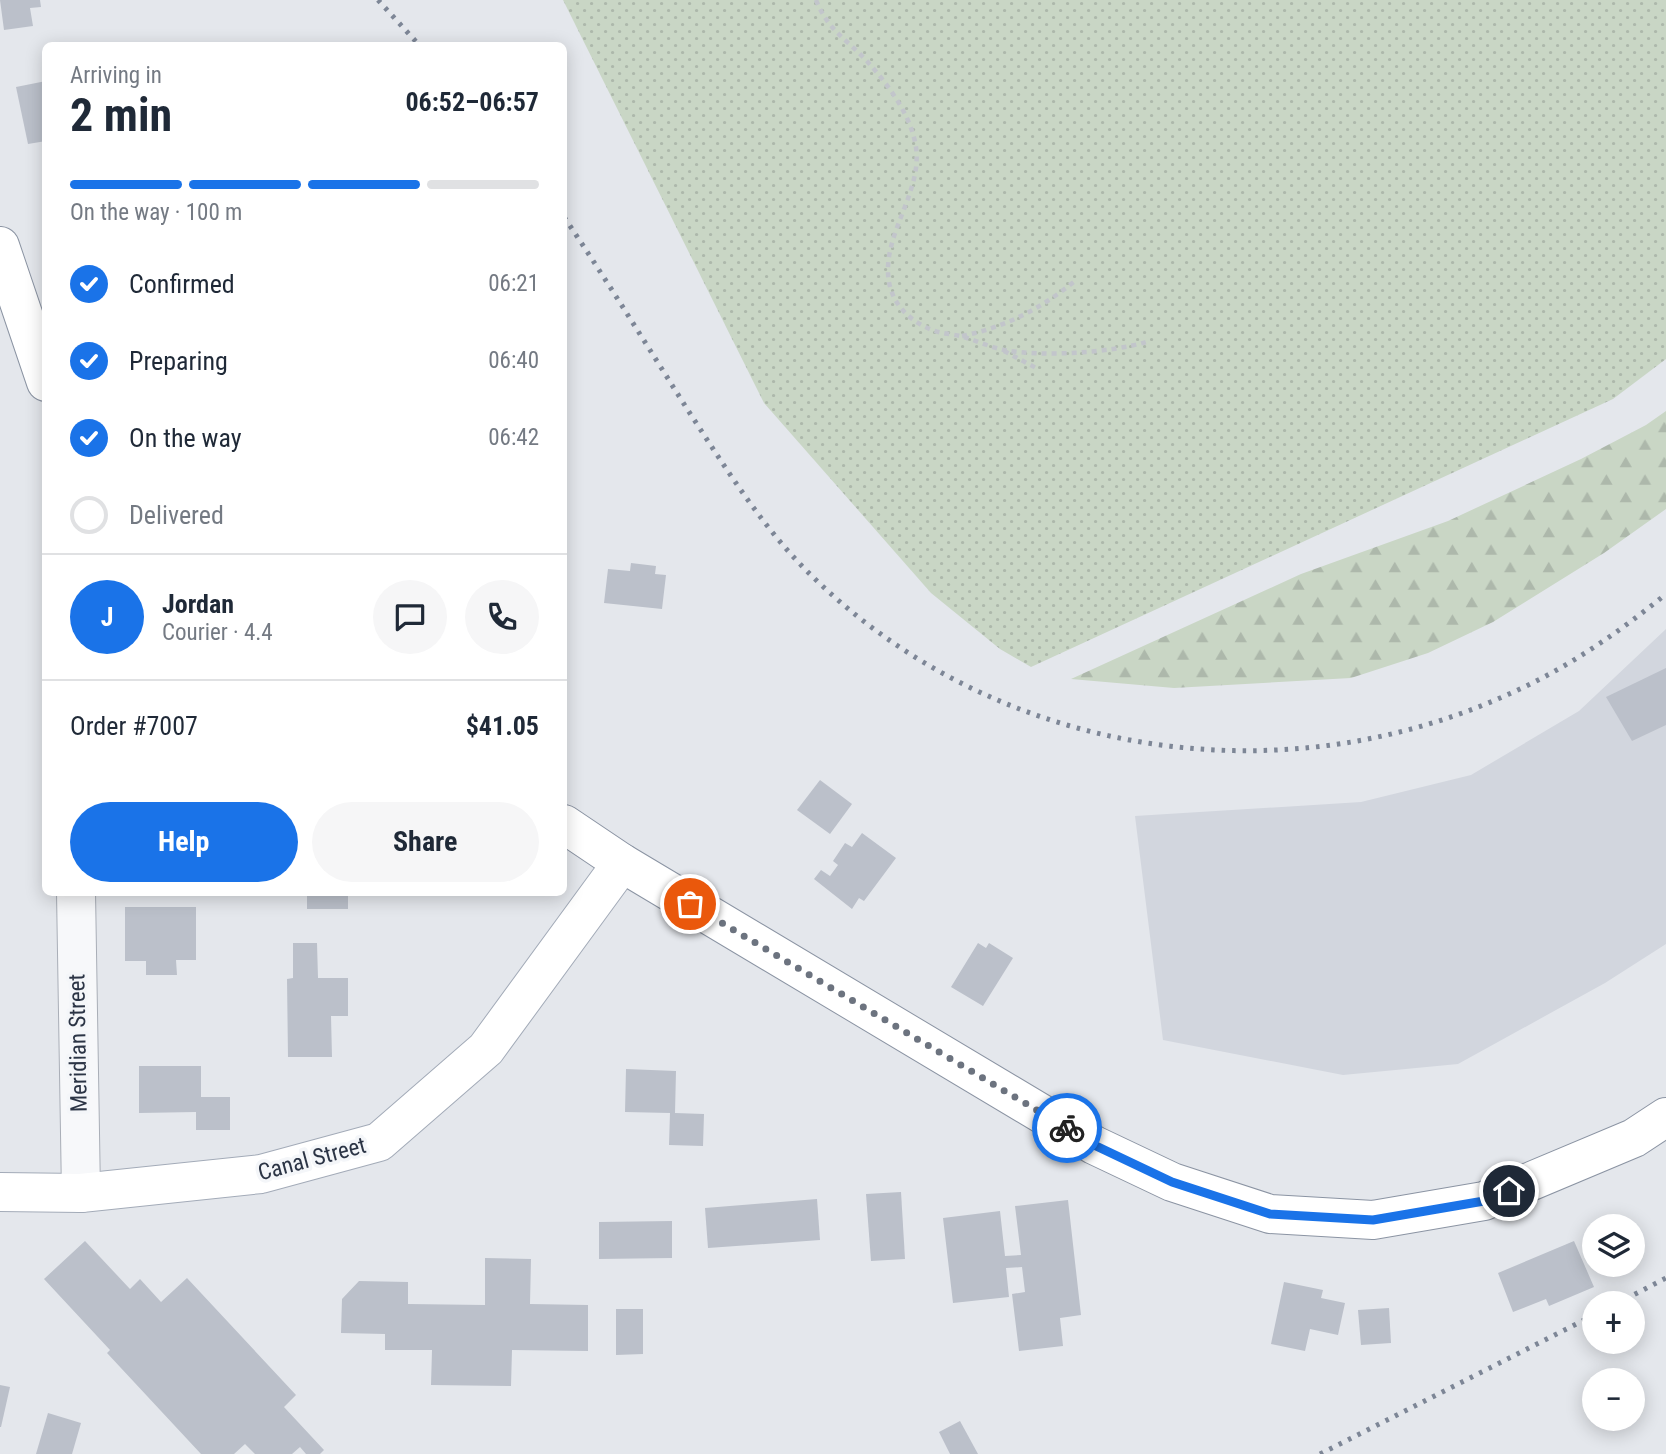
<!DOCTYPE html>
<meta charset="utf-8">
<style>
:root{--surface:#fff;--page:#f6f6f7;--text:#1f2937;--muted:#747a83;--line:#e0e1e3;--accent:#1a73e8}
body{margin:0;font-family:"Roboto Condensed",sans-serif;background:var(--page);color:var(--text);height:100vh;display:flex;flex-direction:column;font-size:26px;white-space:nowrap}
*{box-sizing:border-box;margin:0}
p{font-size:23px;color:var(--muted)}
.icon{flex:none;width:38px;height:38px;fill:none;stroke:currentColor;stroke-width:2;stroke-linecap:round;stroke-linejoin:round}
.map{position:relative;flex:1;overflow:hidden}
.side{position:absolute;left:42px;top:42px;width:525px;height:854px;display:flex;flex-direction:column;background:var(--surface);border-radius:10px;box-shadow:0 4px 18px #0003}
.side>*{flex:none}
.fabs{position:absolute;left:1582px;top:1214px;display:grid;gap:14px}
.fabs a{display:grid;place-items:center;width:63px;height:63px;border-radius:50%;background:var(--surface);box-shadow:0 4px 18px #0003;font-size:35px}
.pin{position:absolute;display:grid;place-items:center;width:60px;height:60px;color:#fff;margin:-30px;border:4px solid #fff;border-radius:50%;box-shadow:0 2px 7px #0007}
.courier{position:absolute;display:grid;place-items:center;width:70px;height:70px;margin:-35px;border:5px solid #1a73e8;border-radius:50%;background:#fff;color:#222;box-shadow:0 2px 9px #0007}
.overview em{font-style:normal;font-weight:700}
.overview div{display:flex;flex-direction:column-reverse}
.overview{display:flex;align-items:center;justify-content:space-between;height:119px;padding:0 28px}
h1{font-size:46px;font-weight:700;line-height:52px}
.bar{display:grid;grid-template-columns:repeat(4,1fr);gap:10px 7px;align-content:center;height:84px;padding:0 28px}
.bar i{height:9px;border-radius:5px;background:var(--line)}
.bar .active{background:var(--accent)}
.bar p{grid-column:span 4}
.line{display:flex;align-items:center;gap:18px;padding:0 28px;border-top:2px solid var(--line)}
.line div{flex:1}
.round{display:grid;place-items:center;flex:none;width:74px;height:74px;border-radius:37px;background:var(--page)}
ol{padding:0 28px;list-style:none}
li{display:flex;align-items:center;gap:21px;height:77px}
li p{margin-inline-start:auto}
li .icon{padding:7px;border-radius:50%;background:var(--accent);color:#fff;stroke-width:4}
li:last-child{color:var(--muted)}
li i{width:38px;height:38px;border:4px solid var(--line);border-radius:50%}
.action{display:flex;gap:14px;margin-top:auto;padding:14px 28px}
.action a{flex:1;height:80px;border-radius:42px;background:var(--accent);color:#fff;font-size:28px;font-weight:700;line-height:80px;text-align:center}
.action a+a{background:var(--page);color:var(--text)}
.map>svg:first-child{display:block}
.built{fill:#d2d6de}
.grass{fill:url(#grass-dots)}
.forest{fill:url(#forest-firs)}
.building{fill:#bbc0ca}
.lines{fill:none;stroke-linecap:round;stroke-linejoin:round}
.minor-casing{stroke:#a9aeb7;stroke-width:40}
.major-casing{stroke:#a3abb8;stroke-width:40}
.highway-casing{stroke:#8b94a3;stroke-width:40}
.path{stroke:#c2c5cb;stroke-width:4.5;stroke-dasharray:5 5;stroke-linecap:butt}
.minor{stroke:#f7f8fa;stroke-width:38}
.major{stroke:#fff;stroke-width:38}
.highway{stroke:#fff;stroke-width:38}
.rail{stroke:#7d8696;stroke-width:5;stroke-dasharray:3.5 7;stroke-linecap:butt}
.done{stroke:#6c737f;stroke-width:7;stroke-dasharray:0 12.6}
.route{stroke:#1a73e8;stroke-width:9}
.labels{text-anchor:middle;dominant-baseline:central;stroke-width:7;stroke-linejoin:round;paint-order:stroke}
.street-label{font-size:23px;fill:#2b3445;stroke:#f4f6f9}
</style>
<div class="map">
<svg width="1666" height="1454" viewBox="0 0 1666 1454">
<defs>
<pattern id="grass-dots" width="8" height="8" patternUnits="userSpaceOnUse" patternTransform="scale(1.75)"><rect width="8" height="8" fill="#c9d6c5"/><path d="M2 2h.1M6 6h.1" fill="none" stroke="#adb8ab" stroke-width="1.8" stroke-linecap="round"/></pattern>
<pattern id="forest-firs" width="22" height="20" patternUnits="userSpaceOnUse" patternTransform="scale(1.75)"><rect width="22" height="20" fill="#c9d6c5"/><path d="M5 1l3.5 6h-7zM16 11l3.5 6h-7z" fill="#adb8ab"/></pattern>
</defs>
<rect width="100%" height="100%" fill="#e4e7ec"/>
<polygon class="built" points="1666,629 1666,944 1605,983 1458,1064 1343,1075 1163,1040 1135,816 1361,802 1471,775 1579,711"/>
<polygon class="grass" points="563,0 1666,0 1666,359 1613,399 1031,667 1000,649 931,593 764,403"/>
<polygon class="forest" points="1666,411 1666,509 1604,553 1493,622 1428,653 1351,678 1174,688 1071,679 1301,574 1448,521 1581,459 1646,425"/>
<g class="building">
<polygon points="0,0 40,0 41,7 30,8 33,26 4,30"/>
<polygon points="46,81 46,141 28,144 16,87"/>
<polygon points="631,563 656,566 655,574 666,575 662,609 604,603 608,569 630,571"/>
<polygon points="1666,668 1666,725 1632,741 1606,697"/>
<polygon points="820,780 852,804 830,834 797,810"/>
<polygon points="862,833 896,858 864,901 859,898 852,909 814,879 821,870 830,876 838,865 833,861 845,843 852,847"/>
<polygon points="260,892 348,892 348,909 307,909 307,896 260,896"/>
<polygon points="125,907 196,907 196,960 176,960 177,975 146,975 146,961 125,961"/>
<polygon points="293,943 317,943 318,978 348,978 348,1016 331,1016 332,1057 288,1057 287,979 293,978"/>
<polygon points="978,943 986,948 989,943 1013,958 983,1006 951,987"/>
<polygon points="139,1066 201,1066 201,1097 230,1097 230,1130 196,1130 196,1112 139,1113"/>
<polygon points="626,1069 676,1071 675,1113 704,1114 703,1146 669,1145 670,1113 625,1112"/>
<polygon points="901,1192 905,1259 871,1261 866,1194"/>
<polygon points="817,1199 820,1240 708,1248 705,1208"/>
<polygon points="1068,1200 1081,1315 1060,1318 1063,1346 1019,1351 1012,1294 1025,1292 1022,1267 1006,1268 1009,1297 953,1303 943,1218 1000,1211 1005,1256 1021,1255 1015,1206"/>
<polygon points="672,1221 672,1258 599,1259 599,1222"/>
<polygon points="85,1241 130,1289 140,1279 161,1302 187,1278 296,1395 284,1407 324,1450 320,1454 306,1454 300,1447 292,1454 255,1454 245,1444 234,1454 201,1454 107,1353 110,1350 44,1279"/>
<polygon points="1574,1241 1594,1287 1549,1306 1546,1299 1513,1312 1498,1273"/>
<polygon points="485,1258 531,1259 530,1304 588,1305 588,1351 512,1350 511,1386 431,1385 432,1350 385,1350 385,1334 341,1333 342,1299 359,1281 408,1282 408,1304 485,1305"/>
<polygon points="1284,1282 1323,1290 1321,1298 1345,1303 1338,1335 1310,1329 1305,1351 1271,1344"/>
<polygon points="1389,1308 1391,1343 1361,1345 1358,1310"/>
<polygon points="616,1309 643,1309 643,1354 616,1355"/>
<polygon points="0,1385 10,1387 1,1427 0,1427"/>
<polygon points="48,1413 81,1423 72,1454 36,1454"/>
<polygon points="960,1421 978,1454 950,1454 939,1432"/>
</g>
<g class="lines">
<g class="minor-casing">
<polyline id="minor" points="76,892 81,1193"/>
</g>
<g class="major-casing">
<polyline id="major" points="0,1192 81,1193 261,1174 379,1142 486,1049 622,863"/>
</g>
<g class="highway-casing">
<g id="highway">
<polyline points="0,246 46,382"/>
<polyline points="564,824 622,863 1094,1145 1172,1182 1270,1214 1373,1220 1484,1201 1634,1138 1666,1117"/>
</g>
</g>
<g class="path">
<path d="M816,0C828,30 845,38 866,60C886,82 909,112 915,142C925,186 887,228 888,271C888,300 907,320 932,330C942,334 954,334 964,337C977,341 990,347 1004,350C1042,357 1109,353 1146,342"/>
<path d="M962,336C1006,327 1040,309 1075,281"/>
<polyline points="1004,351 1038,369"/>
</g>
<use href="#minor" class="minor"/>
<use href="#major" class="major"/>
<use href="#highway" class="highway"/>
<g class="rail">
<polyline points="378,0 420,46"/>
<path d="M564,217C608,282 649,349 691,415C725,467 758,520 801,565C984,754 1271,802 1509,694C1566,669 1618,633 1666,594"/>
<polyline points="1616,1304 1666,1278"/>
<polyline points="1320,1454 1594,1315"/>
</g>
</g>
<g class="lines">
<polyline class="done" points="690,904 1067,1128"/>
<polyline class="route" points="1067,1128 1094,1145 1172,1182 1270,1214 1373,1220 1484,1201 1509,1191"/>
</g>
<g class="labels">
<g class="street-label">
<text transform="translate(78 1043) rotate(-91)">Meridian Street</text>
<text transform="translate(312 1159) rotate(-15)">Canal Street</text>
</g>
</g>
</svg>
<div class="fabs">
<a><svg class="icon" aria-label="layers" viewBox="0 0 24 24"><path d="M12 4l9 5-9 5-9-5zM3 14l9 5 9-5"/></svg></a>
<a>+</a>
<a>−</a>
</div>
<div class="pin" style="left:690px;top:904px;background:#ea580c"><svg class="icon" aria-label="bag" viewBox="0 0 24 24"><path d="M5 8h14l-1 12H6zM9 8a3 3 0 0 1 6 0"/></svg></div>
<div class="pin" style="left:1509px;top:1191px;background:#1f2937"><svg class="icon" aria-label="home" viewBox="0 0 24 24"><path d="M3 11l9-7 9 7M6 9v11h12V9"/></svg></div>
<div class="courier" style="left:1067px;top:1128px"><svg class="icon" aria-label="bike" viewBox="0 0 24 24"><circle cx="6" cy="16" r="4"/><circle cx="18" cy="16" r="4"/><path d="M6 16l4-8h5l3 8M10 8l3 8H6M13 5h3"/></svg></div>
<section class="side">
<div class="overview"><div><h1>2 min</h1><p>Arriving in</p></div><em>06:52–06:57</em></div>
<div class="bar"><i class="active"></i><i class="active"></i><i class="active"></i><i></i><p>On the way · 100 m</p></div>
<ol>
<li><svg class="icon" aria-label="check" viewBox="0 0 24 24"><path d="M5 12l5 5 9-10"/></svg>Confirmed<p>06:21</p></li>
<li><svg class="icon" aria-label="check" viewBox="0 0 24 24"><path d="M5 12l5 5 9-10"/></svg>Preparing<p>06:40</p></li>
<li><svg class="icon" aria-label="check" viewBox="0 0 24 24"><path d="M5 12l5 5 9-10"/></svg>On the way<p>06:42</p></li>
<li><i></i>Delivered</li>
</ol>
<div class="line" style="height:126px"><b class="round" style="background:var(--accent);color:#fff">J</b><div><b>Jordan</b><p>Courier · 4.4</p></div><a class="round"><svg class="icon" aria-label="chat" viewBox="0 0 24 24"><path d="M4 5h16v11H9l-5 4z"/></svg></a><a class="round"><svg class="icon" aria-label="phone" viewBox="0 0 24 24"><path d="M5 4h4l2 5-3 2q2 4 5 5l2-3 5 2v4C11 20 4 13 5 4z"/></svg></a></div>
<div class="line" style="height:91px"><div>Order #7007</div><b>$41.05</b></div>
<div class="action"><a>Help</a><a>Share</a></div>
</section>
</div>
